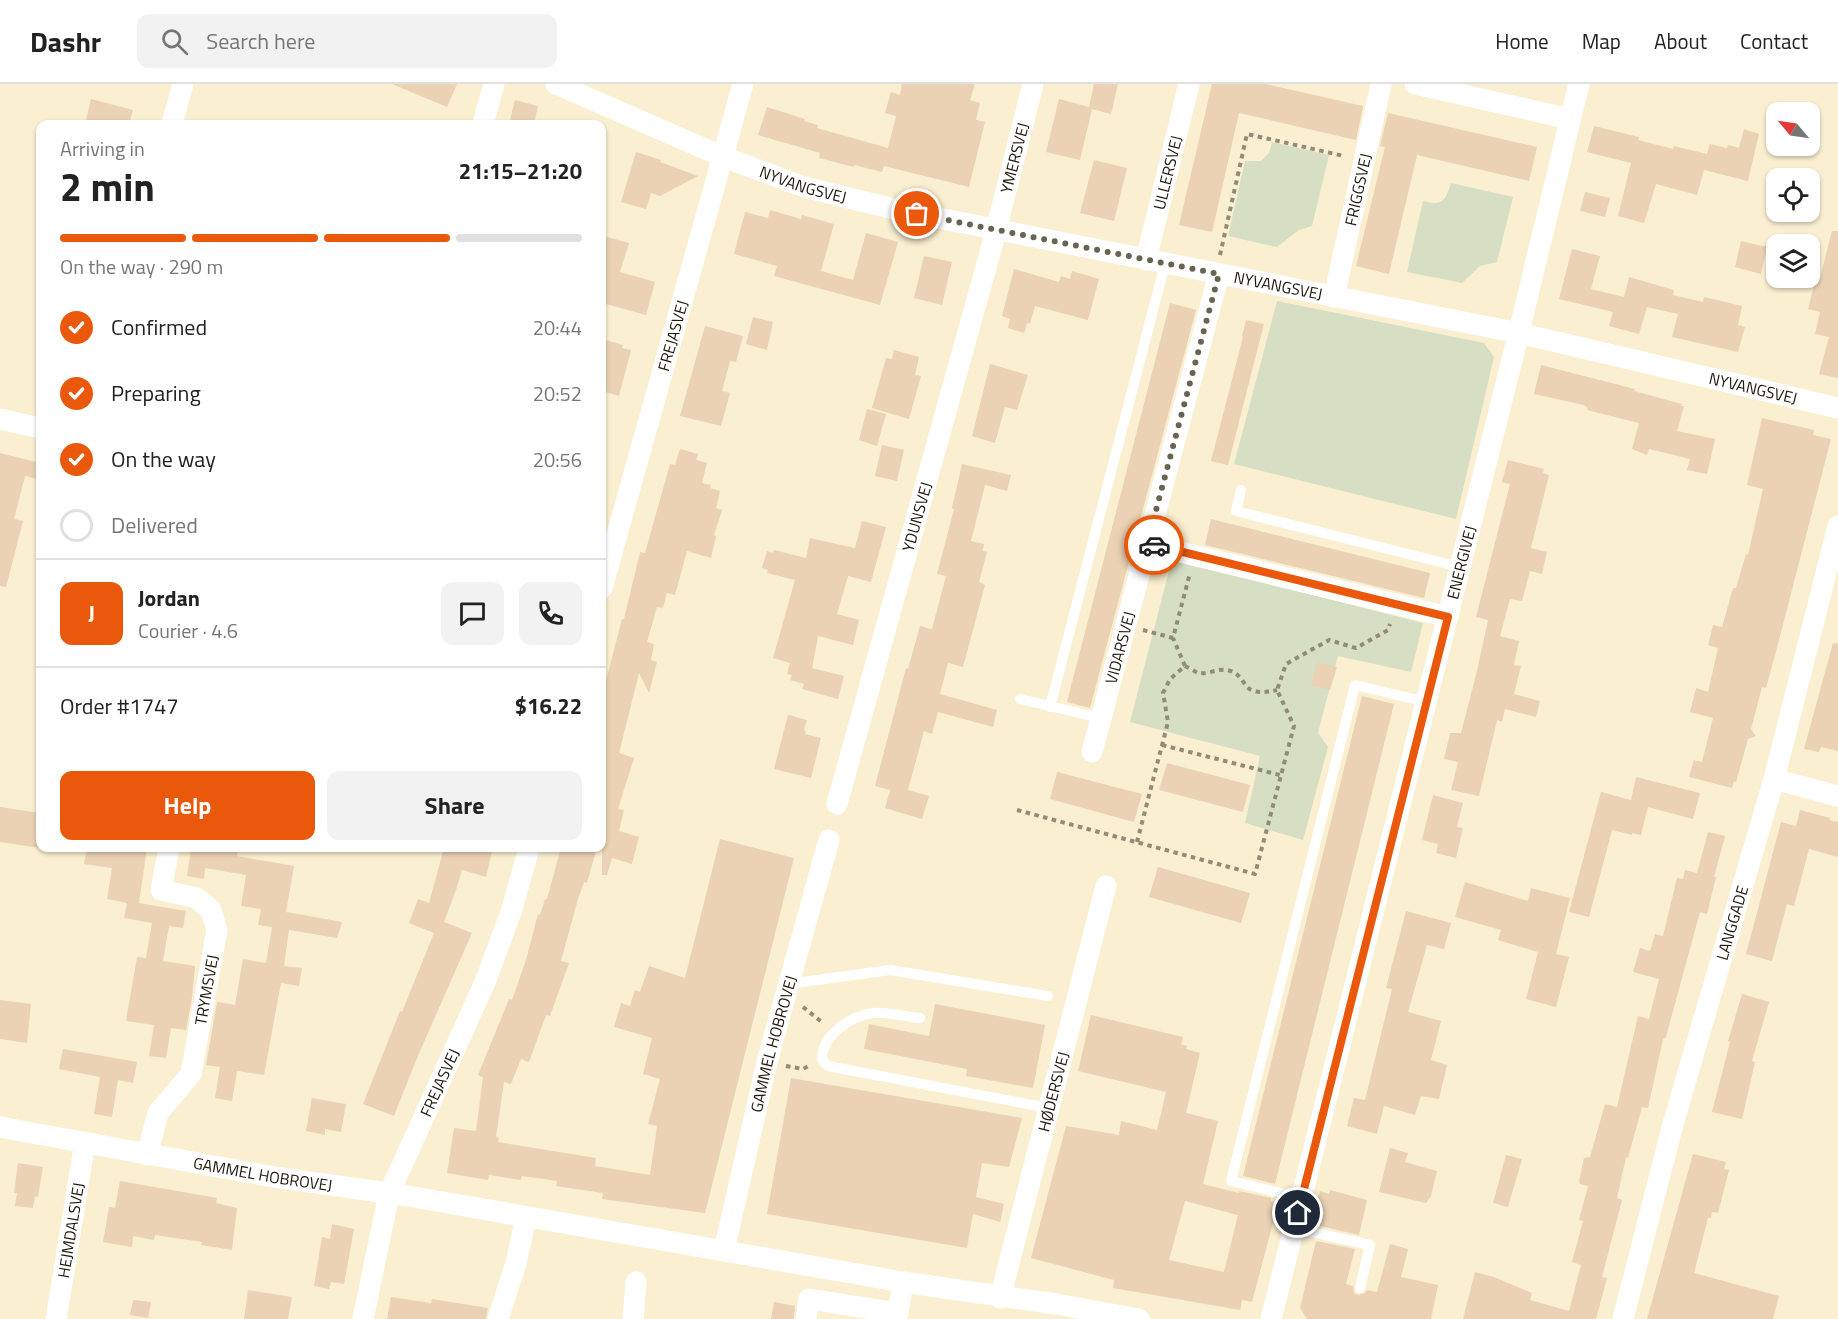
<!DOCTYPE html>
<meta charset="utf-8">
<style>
:root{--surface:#fff;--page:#f2f2f2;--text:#222;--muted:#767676;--line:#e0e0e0;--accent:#ea580c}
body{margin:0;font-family:"Titillium Web",sans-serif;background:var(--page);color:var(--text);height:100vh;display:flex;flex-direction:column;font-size:22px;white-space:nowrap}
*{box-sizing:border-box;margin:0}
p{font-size:20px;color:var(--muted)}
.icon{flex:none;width:33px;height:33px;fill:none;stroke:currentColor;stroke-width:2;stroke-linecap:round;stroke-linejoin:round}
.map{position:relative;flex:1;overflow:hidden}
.drawer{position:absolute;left:36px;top:36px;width:570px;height:732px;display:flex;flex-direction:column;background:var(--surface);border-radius:12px;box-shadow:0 2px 4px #0004}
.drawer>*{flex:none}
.needle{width:39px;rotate:299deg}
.controls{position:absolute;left:1766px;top:18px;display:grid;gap:12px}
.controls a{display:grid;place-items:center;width:54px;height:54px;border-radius:12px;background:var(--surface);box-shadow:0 2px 4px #0004;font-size:30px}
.pin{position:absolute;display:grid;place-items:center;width:51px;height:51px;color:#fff;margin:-26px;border:3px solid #fff;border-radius:50%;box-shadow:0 2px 6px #0007}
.courier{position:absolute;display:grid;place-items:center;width:60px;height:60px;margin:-30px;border:4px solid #ea580c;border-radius:50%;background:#fff;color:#222;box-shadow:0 2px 8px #0007}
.head em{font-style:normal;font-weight:700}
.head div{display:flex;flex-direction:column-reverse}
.head{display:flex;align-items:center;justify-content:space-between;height:102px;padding:0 24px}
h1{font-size:39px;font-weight:700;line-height:45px}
.bar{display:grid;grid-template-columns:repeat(4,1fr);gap:9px 6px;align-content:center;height:72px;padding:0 24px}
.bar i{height:8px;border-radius:4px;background:var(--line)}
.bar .on{background:var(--accent)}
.bar p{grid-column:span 4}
.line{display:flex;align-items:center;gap:15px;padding:0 24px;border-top:2px solid var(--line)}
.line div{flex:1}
.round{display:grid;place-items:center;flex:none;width:63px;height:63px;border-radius:12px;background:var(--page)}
ol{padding:0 24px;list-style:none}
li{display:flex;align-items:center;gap:18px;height:66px}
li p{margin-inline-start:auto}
li .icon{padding:6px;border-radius:50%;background:var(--accent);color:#fff;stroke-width:4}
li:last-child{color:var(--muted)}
li i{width:33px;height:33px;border:3px solid var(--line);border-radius:50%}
.action{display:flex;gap:12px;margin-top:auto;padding:12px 24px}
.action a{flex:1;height:69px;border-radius:12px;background:var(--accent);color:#fff;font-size:24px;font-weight:700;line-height:69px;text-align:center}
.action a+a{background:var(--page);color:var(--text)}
header{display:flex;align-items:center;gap:36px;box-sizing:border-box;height:84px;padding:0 30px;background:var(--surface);border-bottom:2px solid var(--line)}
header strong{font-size:28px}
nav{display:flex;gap:33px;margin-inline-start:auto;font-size:21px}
.search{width:420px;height:54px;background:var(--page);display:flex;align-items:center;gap:15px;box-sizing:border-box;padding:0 21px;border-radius:12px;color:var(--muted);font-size:22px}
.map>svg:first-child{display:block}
.green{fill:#d6dfc4}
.building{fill:#ebd2b4;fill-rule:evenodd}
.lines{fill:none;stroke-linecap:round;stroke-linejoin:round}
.path{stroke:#928b75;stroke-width:4;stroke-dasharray:4.5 4.5;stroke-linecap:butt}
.lane{stroke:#fff;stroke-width:10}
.street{stroke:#fff;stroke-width:21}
.done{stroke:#696351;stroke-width:6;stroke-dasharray:0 10.8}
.route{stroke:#ea580c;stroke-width:8}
.labels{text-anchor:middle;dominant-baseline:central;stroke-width:6;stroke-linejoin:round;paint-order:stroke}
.street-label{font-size:16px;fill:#1b180d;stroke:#faefd0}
</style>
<header>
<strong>Dashr</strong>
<div class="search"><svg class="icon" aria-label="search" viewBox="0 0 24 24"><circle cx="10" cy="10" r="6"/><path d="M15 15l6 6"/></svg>Search here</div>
<nav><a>Home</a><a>Map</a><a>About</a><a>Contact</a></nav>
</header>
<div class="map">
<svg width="1838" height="1235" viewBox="0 0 1838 1235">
<rect width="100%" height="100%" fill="#faefd0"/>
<g class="green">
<polygon points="1272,58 1329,71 1312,142 1299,146 1277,163 1228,152 1245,77 1261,77 1269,69"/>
<path d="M1451,99L1513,113L1497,178L1480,182L1462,199L1407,188L1423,117C1442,122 1445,118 1451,99Z"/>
<polygon points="1277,217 1484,259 1494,273 1456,435 1234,380"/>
<polygon points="1172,475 1423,539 1411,588 1338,572 1318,649 1328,663 1303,756 1245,739 1260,672 1130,638"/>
</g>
<g class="building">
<polygon points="392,0 457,0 447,23"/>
<polygon points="902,0 975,0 970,16 980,19 976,36 985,38 969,103 884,82 882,88 854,81 854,83 819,74 820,69 758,51 767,23 805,35 804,37 818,41 817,44 888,64 896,32 885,29 891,8 900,11"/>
<polygon points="1094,0 1118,0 1111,30 1092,25 1080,76 1046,68 1059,15 1089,23"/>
<polygon points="1212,0 1266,0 1363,22 1356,56 1239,29 1212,148 1179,141"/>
<polygon points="91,15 133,26 129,40 85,40"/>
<polygon points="515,16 538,22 534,40 509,40"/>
<polygon points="1388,29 1537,63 1529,97 1417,71 1389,190 1356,182 1385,63 1380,62"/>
<polygon points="1594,42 1639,53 1638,56 1673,65 1674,62 1707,70 1710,60 1727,64 1728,61 1739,64 1744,45 1759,50 1748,97 1704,86 1697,111 1656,100 1644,139 1618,132 1631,79 1587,68"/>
<polygon points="636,68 661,76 660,78 698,92 660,112 651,109 646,125 621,118"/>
<polygon points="1094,76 1127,84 1114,137 1080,129"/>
<polygon points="1585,108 1610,114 1605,133 1580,127"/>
<polygon points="770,126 801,135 802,131 834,140 821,187 853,196 866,149 898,158 880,221 774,192 777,182 734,170 745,128 768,134"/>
<polygon points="1832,147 1838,147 1838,294 1819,290 1829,253 1815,250 1820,228 1808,225 1816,193 1820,194"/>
<polygon points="604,152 629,159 620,188 655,198 646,231 602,219 602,163"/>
<polygon points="1741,157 1767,163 1761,190 1735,183"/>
<polygon points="1572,165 1600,172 1591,205 1624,213 1629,193 1674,206 1673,211 1703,218 1704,213 1742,222 1738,241 1745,243 1738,268 1672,253 1678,230 1647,223 1639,250 1609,242 1613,228 1559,215"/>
<polygon points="924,172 952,178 942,221 914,214"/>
<polygon points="1014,185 1059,198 1061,192 1070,195 1072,187 1099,195 1088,236 1035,222 1030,240 1027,239 1024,249 1008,244 1010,235 1002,232"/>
<polygon points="1170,219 1196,226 1090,624 1067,618"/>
<polygon points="753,233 773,238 767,266 746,260"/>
<polygon points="1246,236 1264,240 1228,381 1211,377 1243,253 1242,252"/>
<polygon points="705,242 743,252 736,278 730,277 722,307 730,309 721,342 680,332"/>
<polygon points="602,255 623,261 622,264 631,266 619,312 602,307"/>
<polygon points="894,266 919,273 915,291 921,292 909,335 872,324 886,274 892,275"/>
<polygon points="990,280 1028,291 1017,326 1005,323 995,359 972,352"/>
<polygon points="1541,281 1635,305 1634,307 1682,320 1681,322 1684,322 1677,347 1715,355 1707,390 1687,386 1690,375 1649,365 1647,371 1632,365 1639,339 1587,326 1588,324 1584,321 1534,310"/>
<polygon points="867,325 886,330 877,362 859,356"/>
<polygon points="1762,334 1814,346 1813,351 1831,355 1778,560 1766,604 1762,603 1751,645 1756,652 1748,655 1736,698 1734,697 1732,704 1689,693 1694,676 1702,678 1713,634 1690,628 1696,604 1708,608 1718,564 1708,561 1713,541 1722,543 1733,504 1736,504 1746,470 1748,471 1763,405 1747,401"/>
<polygon points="882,361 904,366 897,397 875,392"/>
<polygon points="680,365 698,370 696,376 707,379 702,399 711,401 710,404 720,407 716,424 722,426 714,451 716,452 711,474 687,467 675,511 667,509 663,524 657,523 647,558 654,560 651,576 657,578 649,609 639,589 619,669 634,674 618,725 624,726 619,747 639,753 632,780 612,774 607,791 602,791 602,612 622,535 624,535 640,468 645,469 670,380 675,381"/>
<polygon points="0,369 40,379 40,396 25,392 14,435 23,437 6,503 0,502"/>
<polygon points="1508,376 1544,385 1543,389 1549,391 1531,464 1547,468 1542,490 1530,487 1522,517 1510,515 1500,552 1519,557 1514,581 1521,582 1514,610 1540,617 1536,633 1505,625 1502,638 1497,636 1479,712 1451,706 1458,678 1444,675 1450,649 1461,649 1477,587 1488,536 1476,533 1510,400 1502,398"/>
<polygon points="962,380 1011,391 1007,407 985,401 971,457 984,460 983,467 987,468 979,498 985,501 963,583 948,579 940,610 997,626 993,643 938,628 932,650 924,647 908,706 929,712 922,735 885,724 890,706 875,702 906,584 908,585 920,542 932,545 946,492 937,490 954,425 952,424"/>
<polygon points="1211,435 1430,489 1424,514 1205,461"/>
<polygon points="862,437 886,443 871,498 848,492 837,530 859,536 853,561 818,552 812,584 844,592 838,615 802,605 804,600 790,596 792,591 787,590 790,579 773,574 795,496 767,489 768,486 762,484 767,467 773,469 774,466 806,474 810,454 855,464"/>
<polygon points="1833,559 1838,560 1838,667 1821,663 1819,668 1804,665"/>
<polygon points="1317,578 1337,583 1330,606 1311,602"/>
<polygon points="1362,612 1394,620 1275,1100 1243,1092"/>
<polygon points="788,631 807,636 804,646 806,647 805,650 821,654 811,694 774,685"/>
<polygon points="1167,679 1250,701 1243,728 1159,706"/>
<polygon points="1057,688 1142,710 1134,738 1050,715"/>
<polygon points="1636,693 1700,709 1693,735 1648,723 1641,751 1632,749 1632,751 1612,746 1589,833 1569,828 1601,708 1631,716"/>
<polygon points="1433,711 1463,719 1457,743 1463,744 1456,774 1436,769 1438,760 1422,756"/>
<polygon points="0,723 40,729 40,764 0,758"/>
<polygon points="1800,726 1830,734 1829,736 1838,738 1838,773 1809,765 1794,822 1787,820 1772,877 1746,870 1781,738 1796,742"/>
<polygon points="1708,748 1725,752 1714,793 1716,793 1707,830 1700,828 1670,938 1666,953 1663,955 1648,1024 1642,1023 1628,1074 1626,1073 1617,1114 1622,1116 1602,1193 1607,1194 1596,1235 1463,1235 1475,1188 1494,1193 1532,1209 1530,1216 1569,1227 1581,1181 1572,1178 1583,1137 1579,1136 1588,1102 1580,1100 1579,1097 1584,1074 1590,1073 1605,1020 1617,1023 1638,932 1649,935 1659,895 1633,888 1640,864 1650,867 1655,850 1663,852 1677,794 1683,795 1685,786 1697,789"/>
<polygon points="720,755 794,774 705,1129 602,1115 603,1109 556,1102 557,1097 522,1092 521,1096 489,1091 488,1096 447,1089 454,1044 476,1047 483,993 478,991 509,915 512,916 526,876 538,830 540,831 545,815 547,815 561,764 583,764 596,767 587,799 584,798 578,815 561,877 569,879 550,932 546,931 529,978 521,975 511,1000 504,998 496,1053 499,1054 498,1058 596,1074 595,1082 650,1091 657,1042 648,1040 660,995 643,990 652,954 614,943 621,919 630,922 635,906 640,908 649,882 685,894"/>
<polygon points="87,764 147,764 139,819 186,827 183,844 169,842 163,877 195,882 192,914 186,946 171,944 166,974 149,972 154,941 126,937 137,873 146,874 152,839 124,834 127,819 107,815 112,784 84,780"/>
<polygon points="191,764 238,764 237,772 294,782 286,828 342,838 337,854 289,846 284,882 302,884 299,902 281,899 264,991 237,987 232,1017 215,1014 220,983 206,981 217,918 235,921 243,875 266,879 272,843 258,841 261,825 241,822 246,791 205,784 204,795 187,792"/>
<polygon points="444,764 493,764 486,793 462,786 456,806 444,838 472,849 417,974 394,1032 363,1020 400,927 402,928 434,849 409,839 418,815 429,819"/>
<polygon points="1158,783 1250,809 1241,839 1149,813"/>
<polygon points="1465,798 1528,817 1531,804 1570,814 1556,870 1569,873 1556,923 1526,915 1538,868 1498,856 1501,846 1455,833"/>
<polygon points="1406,827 1451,839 1444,865 1427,861 1408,928 1441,937 1431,976 1447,981 1439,1015 1421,1012 1415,1031 1384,1022 1377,1050 1347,1042 1354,1014 1365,1016 1392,905 1386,904"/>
<polygon points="1742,910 1769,918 1752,977 1755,978 1742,1035 1712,1028 1730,958 1728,957"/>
<polygon points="0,916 31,920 27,959 0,955"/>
<polygon points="935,920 1045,941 1033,1004 966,992 967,985 864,965 869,940 929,952"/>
<path d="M1091,931L1183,953L1181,960L1187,962L1186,965L1200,969L1186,1029L1218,1037L1203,1100L1239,1109V1107L1271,1114V1117L1276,1119L1274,1135L1252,1218L1242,1216L1240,1226L1113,1204L1114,1196L1031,1174L1066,1042L1119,1051L1121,1037L1157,1046L1166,1008L1078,987ZM1185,1117L1238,1131L1224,1188L1169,1176Z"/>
<polygon points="63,965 137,978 133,999 118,996 112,1033 94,1030 100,993 59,985"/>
<polygon points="791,994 1022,1034 1009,1083 982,1079 976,1113 1004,1120 1000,1138 973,1130 967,1164 767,1130"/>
<polygon points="312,1014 346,1020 341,1048 325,1045 325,1051 306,1047"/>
<polygon points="1390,1064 1408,1069 1405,1078 1437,1087 1431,1112 1426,1119 1379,1108"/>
<polygon points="1693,1070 1726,1078 1724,1085 1729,1086 1718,1129 1712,1128 1711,1134 1708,1134 1694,1189 1779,1212 1773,1235 1647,1235"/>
<polygon points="1506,1071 1522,1075 1508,1123 1493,1119"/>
<polygon points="18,1079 43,1083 38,1113 35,1112 33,1124 15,1122 17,1109 14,1109"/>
<polygon points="120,1097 217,1114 216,1119 237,1124 232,1166 201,1161 202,1158 155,1151 154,1156 133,1152 132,1163 103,1158 109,1123 115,1124"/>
<polygon points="1330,1106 1367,1116 1359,1151 1320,1142 1324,1128 1315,1125 1320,1107 1329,1110"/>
<polygon points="332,1140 354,1145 344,1200 331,1198 329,1205 314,1202 322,1153 330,1155"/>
<polygon points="1316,1157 1355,1165 1346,1200 1353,1202 1354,1209 1359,1211 1365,1209 1367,1206 1377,1208 1390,1160 1408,1165 1401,1193 1438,1201 1431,1235 1307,1235 1300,1224"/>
<polygon points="248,1206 292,1213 288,1235 244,1235"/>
<polygon points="391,1213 431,1219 432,1215 488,1224 486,1235 387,1235"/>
<polygon points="133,1216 151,1218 148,1234 130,1231"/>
<polygon points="774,1218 795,1222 794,1235 771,1235"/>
</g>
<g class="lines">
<g class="path">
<polyline points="1220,171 1247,50 1344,72"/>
<polyline points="1143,546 1173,554 1190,489"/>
<path d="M1185,582C1189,584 1194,587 1198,589C1207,591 1218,584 1227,586C1251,591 1236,615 1277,606"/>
<polyline points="1162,661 1280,691"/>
<polyline points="1017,726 1255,790 1294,642 1277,606 1286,580 1329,556 1356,564 1388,546 1390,540"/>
<polyline points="1137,758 1168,638 1163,609 1170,595 1185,582 1173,554"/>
<polyline points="803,923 823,939"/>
<polyline points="786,982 803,985 810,981"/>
</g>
<g class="lane">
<polyline points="1241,406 1236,427 1460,483"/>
<polyline points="1020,615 1100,634"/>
<polyline points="1050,623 1165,180"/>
<polyline points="788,900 890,886 1048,912"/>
<path d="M920,934C907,933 885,927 873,929C850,932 821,952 822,976L828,982L1048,1024"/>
<polyline points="1302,1114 1231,1097 1355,601 1426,618"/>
<polyline points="1294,1144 1370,1161 1360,1204"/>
</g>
<g class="street">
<path id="s1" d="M556,0L721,72L804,103L898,126L1519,249L1838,324"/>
<polyline points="1415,0 1570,35"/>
<polyline points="172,40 183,0"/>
<polyline points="483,40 494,0"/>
<path id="s2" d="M1146,176L1189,0"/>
<path id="s3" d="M1334,213L1381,0"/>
<polyline points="0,335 40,344"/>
<polyline points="1147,460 1448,533"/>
<path id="s4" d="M602,504L743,0"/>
<path id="s5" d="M1092,668L1219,190"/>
<polyline points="1774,695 1838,712"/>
<path id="s6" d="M837,720L993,158L1033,0"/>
<path id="s7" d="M0,1043L274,1093L402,1111L903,1198L1056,1220L1139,1235"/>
<path id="s8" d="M147,1071L158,1029L191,990L217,846L211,826L197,814L161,806L169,764"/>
<path id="s9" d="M724,1167L767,978L829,756"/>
<path id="s10" d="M1000,1214L1106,802"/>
<path id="s11" d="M56,1235L85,1058"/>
<path id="s12" d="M363,1235L389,1110L486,896L512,825L529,764"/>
<polyline points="498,1235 516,1179 526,1133"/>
<polyline points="633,1235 636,1198"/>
<polyline points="806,1235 809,1215 898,1229 903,1198"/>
<path id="s13" d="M1271,1235L1516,260L1579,0"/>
<path id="s14" d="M1623,1235L1673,1040L1774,695L1838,442"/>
</g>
</g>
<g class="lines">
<polyline class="done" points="917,130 1219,190 1147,460 1154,461"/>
<polyline class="route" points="1154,461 1448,533 1298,1129"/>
</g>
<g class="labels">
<g class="street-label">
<text stroke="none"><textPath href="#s6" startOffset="670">YMERSVEJ</textPath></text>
<text stroke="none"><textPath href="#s2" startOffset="90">ULLERSVEJ</textPath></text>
<text stroke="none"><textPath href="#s1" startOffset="267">NYVANGSVEJ</textPath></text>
<text stroke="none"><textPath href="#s3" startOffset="110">FRIGGSVEJ</textPath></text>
<text stroke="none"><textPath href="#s1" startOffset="753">NYVANGSVEJ</textPath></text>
<text stroke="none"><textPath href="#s4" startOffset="262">FREJASVEJ</textPath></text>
<text stroke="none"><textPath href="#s1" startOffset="1239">NYVANGSVEJ</textPath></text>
<text stroke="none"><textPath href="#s6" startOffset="298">YDUNSVEJ</textPath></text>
<text stroke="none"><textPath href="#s13" startOffset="780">ENERGIVEJ</textPath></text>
<text stroke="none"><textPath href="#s5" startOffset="108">VIDARSVEJ</textPath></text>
<text stroke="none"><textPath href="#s14" startOffset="411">LANGGADE</textPath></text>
<text stroke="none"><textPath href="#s8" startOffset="180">TRYMSVEJ</textPath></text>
<text stroke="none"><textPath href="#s9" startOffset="213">GAMMEL HOBROVEJ</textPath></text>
<text stroke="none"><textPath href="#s12" startOffset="250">FREJASVEJ</textPath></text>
<text stroke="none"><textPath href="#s10" startOffset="213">HØDERSVEJ</textPath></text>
<text stroke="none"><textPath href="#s7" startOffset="267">GAMMEL HOBROVEJ</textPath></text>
<text stroke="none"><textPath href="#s11" startOffset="90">HEJMDALSVEJ</textPath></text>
</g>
</g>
</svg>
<div class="controls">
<a><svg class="needle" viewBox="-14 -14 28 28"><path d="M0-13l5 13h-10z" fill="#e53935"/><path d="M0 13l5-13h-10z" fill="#767676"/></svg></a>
<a><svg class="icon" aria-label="locate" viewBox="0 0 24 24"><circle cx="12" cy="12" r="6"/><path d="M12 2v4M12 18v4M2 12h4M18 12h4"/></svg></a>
<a><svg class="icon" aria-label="layers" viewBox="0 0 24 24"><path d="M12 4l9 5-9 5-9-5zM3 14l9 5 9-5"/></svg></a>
</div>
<div class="pin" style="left:917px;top:130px;background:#ea580c"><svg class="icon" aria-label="bag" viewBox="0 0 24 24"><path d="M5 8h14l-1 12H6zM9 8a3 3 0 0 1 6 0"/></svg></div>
<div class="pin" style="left:1298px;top:1129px;background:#1f2937"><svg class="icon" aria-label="home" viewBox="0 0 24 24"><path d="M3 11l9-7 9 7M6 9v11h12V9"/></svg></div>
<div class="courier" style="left:1154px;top:461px"><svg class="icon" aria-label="car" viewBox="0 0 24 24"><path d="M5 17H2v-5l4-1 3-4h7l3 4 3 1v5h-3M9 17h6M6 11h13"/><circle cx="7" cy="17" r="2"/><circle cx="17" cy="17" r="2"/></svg></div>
<section class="drawer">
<div class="head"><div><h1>2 min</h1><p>Arriving in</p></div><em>21:15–21:20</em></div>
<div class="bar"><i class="on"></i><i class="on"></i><i class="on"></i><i></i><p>On the way · 290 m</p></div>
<ol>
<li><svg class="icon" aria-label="check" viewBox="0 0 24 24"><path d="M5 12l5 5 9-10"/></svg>Confirmed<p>20:44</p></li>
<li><svg class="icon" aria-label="check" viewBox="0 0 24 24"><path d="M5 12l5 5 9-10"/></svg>Preparing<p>20:52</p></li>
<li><svg class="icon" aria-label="check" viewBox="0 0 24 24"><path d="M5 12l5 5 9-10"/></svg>On the way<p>20:56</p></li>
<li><i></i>Delivered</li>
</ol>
<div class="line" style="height:108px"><b class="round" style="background:var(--accent);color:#fff">J</b><div><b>Jordan</b><p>Courier · 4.6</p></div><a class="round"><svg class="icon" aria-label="chat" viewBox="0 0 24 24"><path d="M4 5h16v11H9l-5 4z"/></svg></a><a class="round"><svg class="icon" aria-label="phone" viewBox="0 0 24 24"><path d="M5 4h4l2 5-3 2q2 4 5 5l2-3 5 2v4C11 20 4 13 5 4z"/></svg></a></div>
<div class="line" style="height:78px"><div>Order #1747</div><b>$16.22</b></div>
<div class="action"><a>Help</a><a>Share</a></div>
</section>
</div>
